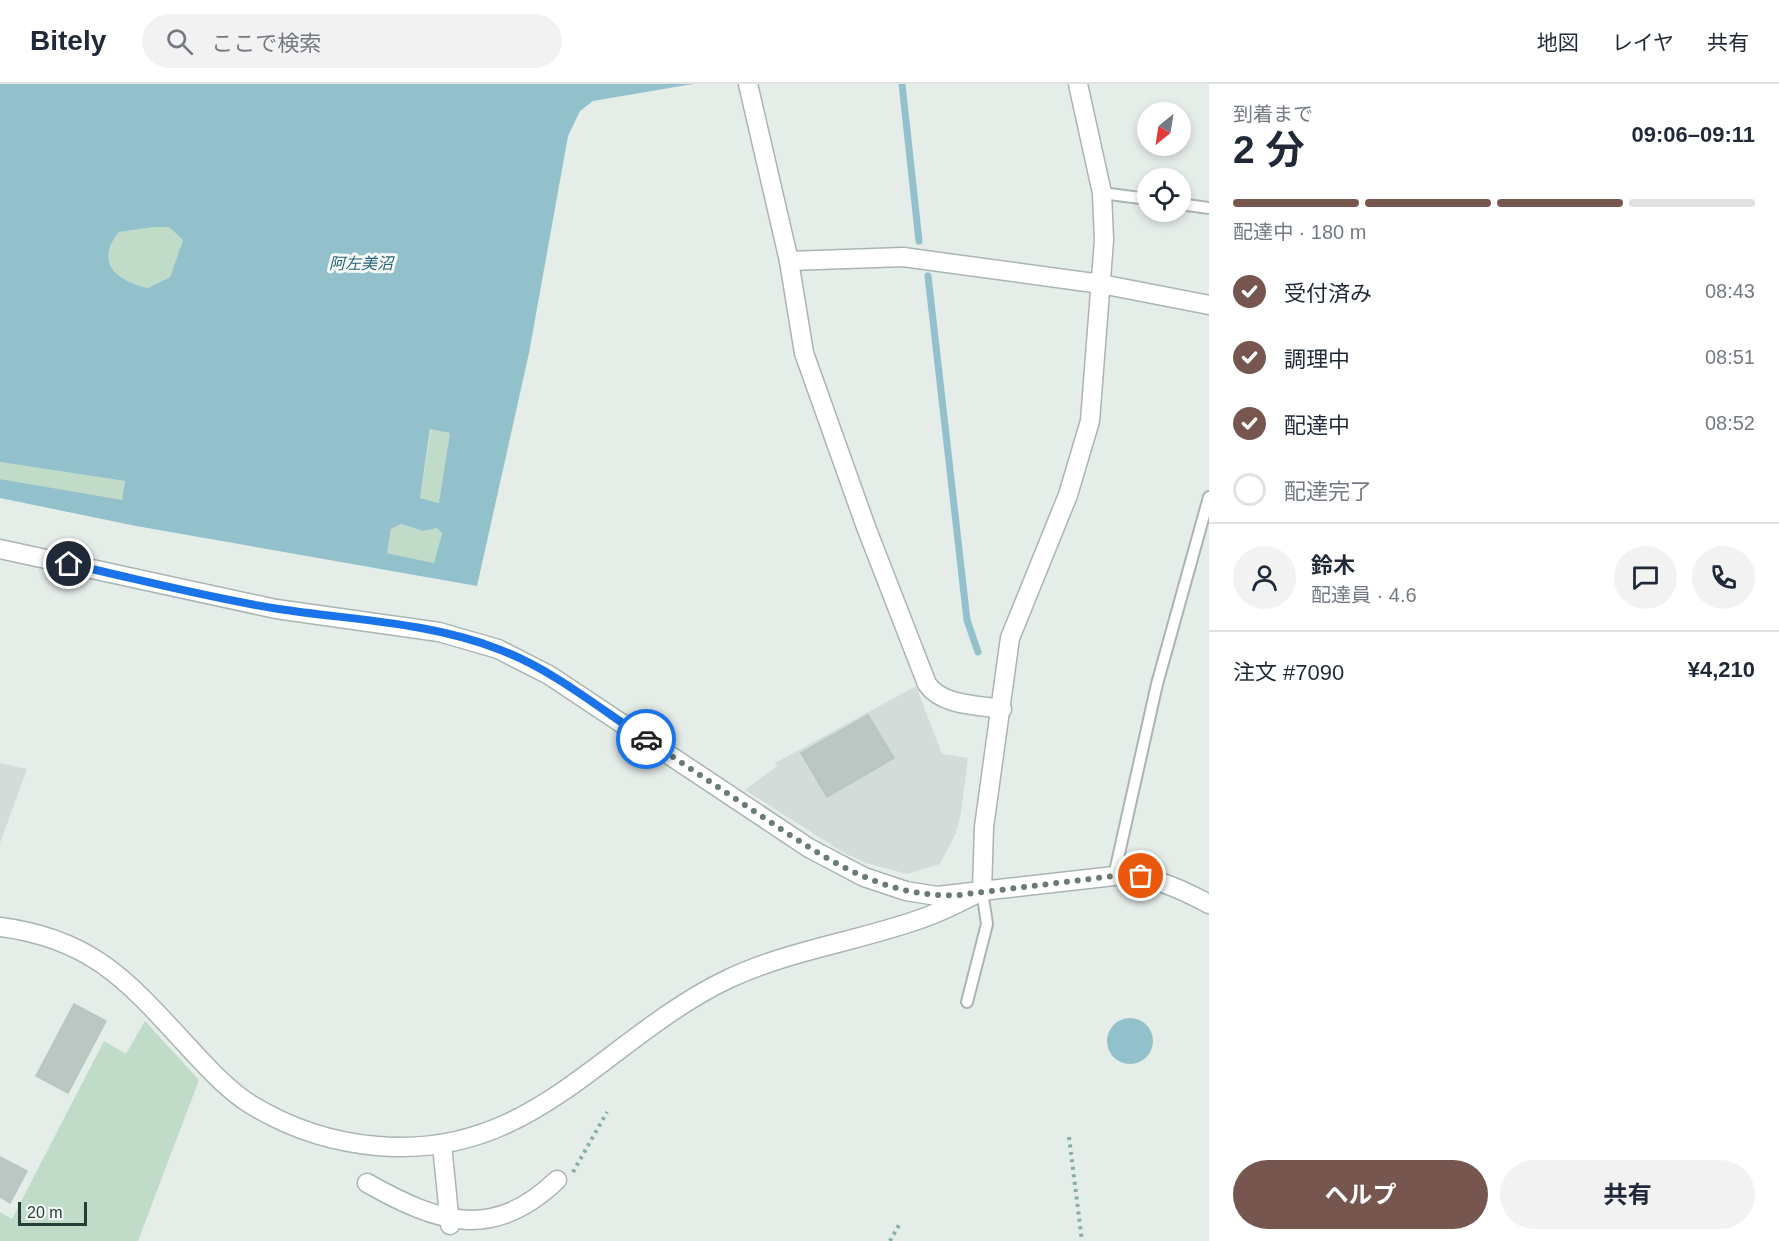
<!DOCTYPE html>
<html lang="ja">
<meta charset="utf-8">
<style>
:root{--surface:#fff;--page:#f2f2f3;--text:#1f2937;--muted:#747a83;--line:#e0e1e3;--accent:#77564f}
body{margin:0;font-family:Arial,"Noto Sans JP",sans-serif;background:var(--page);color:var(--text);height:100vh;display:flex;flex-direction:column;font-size:22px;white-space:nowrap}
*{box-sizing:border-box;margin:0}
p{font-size:20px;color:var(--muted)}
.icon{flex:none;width:33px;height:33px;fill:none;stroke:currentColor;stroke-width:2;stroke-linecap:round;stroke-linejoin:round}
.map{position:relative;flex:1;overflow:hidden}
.side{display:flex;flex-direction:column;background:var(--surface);width:570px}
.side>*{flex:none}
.needle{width:39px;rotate:210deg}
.buttons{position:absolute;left:1137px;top:18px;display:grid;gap:12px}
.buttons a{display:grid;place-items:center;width:54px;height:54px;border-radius:50%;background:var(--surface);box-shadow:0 3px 9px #0003;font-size:30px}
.scale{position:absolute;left:18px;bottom:15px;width:69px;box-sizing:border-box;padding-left:6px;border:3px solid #263d37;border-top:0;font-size:16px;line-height:21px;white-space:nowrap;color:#263d37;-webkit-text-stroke:4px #f5f9f7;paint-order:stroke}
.pin{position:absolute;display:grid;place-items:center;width:51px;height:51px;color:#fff;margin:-26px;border:3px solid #fff;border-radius:50%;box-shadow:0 2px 6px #0007}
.courier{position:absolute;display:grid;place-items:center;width:60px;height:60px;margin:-30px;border:4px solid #1a73e8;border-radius:50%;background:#fff;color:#222;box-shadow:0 2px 8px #0007}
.overview em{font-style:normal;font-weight:700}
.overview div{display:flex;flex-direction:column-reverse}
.overview{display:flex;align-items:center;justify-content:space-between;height:102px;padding:0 24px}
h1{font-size:39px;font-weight:700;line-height:45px}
.bar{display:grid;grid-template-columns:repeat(4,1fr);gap:9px 6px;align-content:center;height:72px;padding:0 24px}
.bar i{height:8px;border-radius:4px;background:var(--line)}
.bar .selected{background:var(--accent)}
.bar p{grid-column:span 4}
.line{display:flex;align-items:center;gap:15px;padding:0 24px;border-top:2px solid var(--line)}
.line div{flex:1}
.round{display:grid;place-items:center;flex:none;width:63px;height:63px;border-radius:32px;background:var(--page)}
ol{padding:0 24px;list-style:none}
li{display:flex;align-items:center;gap:18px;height:66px}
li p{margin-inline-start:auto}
li .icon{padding:6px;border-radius:50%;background:var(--accent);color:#fff;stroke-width:4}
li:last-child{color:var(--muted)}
li i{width:33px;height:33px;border:3px solid var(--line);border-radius:50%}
.button{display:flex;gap:12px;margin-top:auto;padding:12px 24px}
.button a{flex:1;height:69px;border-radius:36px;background:var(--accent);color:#fff;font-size:24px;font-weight:700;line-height:69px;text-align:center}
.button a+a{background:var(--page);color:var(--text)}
header{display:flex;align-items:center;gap:36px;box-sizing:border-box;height:84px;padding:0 30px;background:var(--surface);border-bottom:2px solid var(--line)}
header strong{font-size:28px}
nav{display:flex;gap:33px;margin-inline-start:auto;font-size:21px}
.search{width:420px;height:54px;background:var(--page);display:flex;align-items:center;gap:15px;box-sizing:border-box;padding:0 21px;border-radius:33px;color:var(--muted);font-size:22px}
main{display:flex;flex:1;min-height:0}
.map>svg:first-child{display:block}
.built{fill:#d3dcd8}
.green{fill:#c0dbc8}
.water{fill:#93c1cb;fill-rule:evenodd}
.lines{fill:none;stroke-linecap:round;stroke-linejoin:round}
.stream{stroke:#93c1cb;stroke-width:7}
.building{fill:#bac7c2;stroke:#b8c6c0;stroke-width:1.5}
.service-casing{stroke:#a8b5b0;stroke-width:14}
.minor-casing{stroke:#a8b5b0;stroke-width:21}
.tertiary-casing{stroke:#a8b5b0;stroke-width:21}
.path{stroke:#89ada3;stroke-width:4;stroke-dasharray:3 4.5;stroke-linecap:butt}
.service{stroke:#fff;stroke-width:10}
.minor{stroke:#fff;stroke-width:18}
.tertiary{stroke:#fff;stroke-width:18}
.done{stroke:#697b75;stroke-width:6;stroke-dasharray:0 10.8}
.route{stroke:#1a73e8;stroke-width:8}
.labels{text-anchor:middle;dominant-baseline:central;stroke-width:6;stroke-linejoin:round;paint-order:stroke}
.water-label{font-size:16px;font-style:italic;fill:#266373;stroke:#f5f9f7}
</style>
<header>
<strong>Bitely</strong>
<div class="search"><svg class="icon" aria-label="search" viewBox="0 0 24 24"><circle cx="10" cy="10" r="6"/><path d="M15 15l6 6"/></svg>ここで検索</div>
<nav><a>地図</a><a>レイヤ</a><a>共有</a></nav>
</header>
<main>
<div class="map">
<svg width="1209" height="1157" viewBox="0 0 1209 1157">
<rect width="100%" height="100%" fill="#e5ede9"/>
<g class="built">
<polygon points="916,602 942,670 968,674 961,729 956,749 940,780 907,790 866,779 844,769 745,706 777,682 775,679"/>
<polygon points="0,679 27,685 0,759"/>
</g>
<g class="green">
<path d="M154,143H169L183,156L170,193L148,204C117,197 94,180 119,148Z"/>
<polygon points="431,344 450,349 440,419 420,414"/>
<polygon points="0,378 125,397 122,417 0,395"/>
<polygon points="401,440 423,447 437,444 442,449 434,479 387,469 391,445"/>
<polygon points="145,937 199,996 138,1157 0,1157 0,1128 12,1135 104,957 126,970"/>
</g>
<g class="water">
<path d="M0,0H693L593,17L580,27L568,52L529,269L477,502L136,442L0,414V395L122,416L125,397L0,378ZM154,143H169L183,156L170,193L148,204C117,197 94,179 119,148ZM430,345L450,349L439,419L420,414ZM401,440L423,447L437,444L442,449L434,479L387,469L391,445Z"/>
<circle cx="1130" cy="957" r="23"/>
</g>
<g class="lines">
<g class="stream">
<polyline points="902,0 919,157"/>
<polyline points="928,192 967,536 978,568"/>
</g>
</g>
<g class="building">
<polygon points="868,631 894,674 827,713 801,669"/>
<polygon points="74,920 106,937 68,1009 36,992"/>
<polygon points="0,1073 27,1087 10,1119 0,1113"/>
</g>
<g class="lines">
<g class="service-casing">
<g id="service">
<polyline points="1102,109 1148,115"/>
<polyline points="1180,120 1209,124"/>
<polyline points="1114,792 1157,600 1209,413"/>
<polyline points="967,918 987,840 982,807"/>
</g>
</g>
<g class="minor-casing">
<g id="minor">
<path d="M748,0L789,177L804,269L866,443L927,600C942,622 978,621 1002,625"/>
<polyline points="789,177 903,173 1101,200 1209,221"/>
<polyline points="442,1061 450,1141"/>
<path d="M367,1099C440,1140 493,1157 557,1096"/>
</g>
</g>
<g class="tertiary-casing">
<g id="tertiary">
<path d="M0,465L276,525L439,548L498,565L549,591L809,764L864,793L906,807L937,812L1114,792C1151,791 1177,803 1209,820"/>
<path d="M0,843C95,855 131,901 192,967C210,986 228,1006 250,1020C289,1044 331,1058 377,1062C534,1076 603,955 728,895C792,865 861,857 926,833C945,826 964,816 982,807L984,743L1010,554L1068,411L1090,337L1104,156L1102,109L1078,0"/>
</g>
</g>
<g class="path">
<polyline points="1069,1053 1082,1157"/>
<polyline points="573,1088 607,1028"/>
<polyline points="890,1157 899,1141"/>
</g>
<use href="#service" class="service"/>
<use href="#minor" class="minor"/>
<use href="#tertiary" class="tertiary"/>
</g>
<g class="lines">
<path class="done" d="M646,655C684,680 722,706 760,731C821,772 882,815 959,811L1114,792H1141"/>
<path class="route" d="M69,480C138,495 208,514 279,525C351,536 429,538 498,565C552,585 599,624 646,655"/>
</g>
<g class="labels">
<g class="water-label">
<text x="361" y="179">阿左美沼</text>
</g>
</g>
</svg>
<div class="buttons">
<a><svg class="needle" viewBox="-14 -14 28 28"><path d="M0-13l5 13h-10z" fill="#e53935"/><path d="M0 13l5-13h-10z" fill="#747a83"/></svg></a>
<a><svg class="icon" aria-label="locate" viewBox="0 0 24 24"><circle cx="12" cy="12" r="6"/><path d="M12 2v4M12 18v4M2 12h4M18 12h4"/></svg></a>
</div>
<div class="scale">20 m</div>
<div class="pin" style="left:1141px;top:792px;background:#ea580c"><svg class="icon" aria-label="bag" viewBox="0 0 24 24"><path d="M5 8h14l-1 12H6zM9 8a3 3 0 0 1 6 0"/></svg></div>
<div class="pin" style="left:69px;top:480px;background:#1f2937"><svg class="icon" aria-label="home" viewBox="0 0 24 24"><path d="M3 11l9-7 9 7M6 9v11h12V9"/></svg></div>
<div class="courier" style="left:646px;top:655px"><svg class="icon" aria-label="car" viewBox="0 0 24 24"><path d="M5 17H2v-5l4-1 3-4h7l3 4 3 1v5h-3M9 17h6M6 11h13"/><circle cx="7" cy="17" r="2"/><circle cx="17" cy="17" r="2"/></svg></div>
</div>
<section class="side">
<div class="overview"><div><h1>2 分</h1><p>到着まで</p></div><em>09:06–09:11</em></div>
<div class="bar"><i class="selected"></i><i class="selected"></i><i class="selected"></i><i></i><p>配達中 · 180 m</p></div>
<ol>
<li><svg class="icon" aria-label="check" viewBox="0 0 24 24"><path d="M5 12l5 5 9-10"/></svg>受付済み<p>08:43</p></li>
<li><svg class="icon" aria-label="check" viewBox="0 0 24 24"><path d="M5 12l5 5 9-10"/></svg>調理中<p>08:51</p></li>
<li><svg class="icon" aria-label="check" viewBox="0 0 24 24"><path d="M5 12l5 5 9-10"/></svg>配達中<p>08:52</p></li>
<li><i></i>配達完了</li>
</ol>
<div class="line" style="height:108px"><a class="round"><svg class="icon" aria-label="person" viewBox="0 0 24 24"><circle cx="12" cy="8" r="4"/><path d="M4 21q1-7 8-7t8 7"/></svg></a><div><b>鈴木</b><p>配達員 · 4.6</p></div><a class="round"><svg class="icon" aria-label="chat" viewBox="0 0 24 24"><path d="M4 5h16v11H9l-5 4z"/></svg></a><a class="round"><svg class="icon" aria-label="phone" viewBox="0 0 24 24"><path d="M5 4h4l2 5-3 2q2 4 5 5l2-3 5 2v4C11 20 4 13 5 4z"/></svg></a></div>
<div class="line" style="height:78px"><div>注文 #7090</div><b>¥4,210</b></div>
<div class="button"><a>ヘルプ</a><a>共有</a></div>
</section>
</main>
